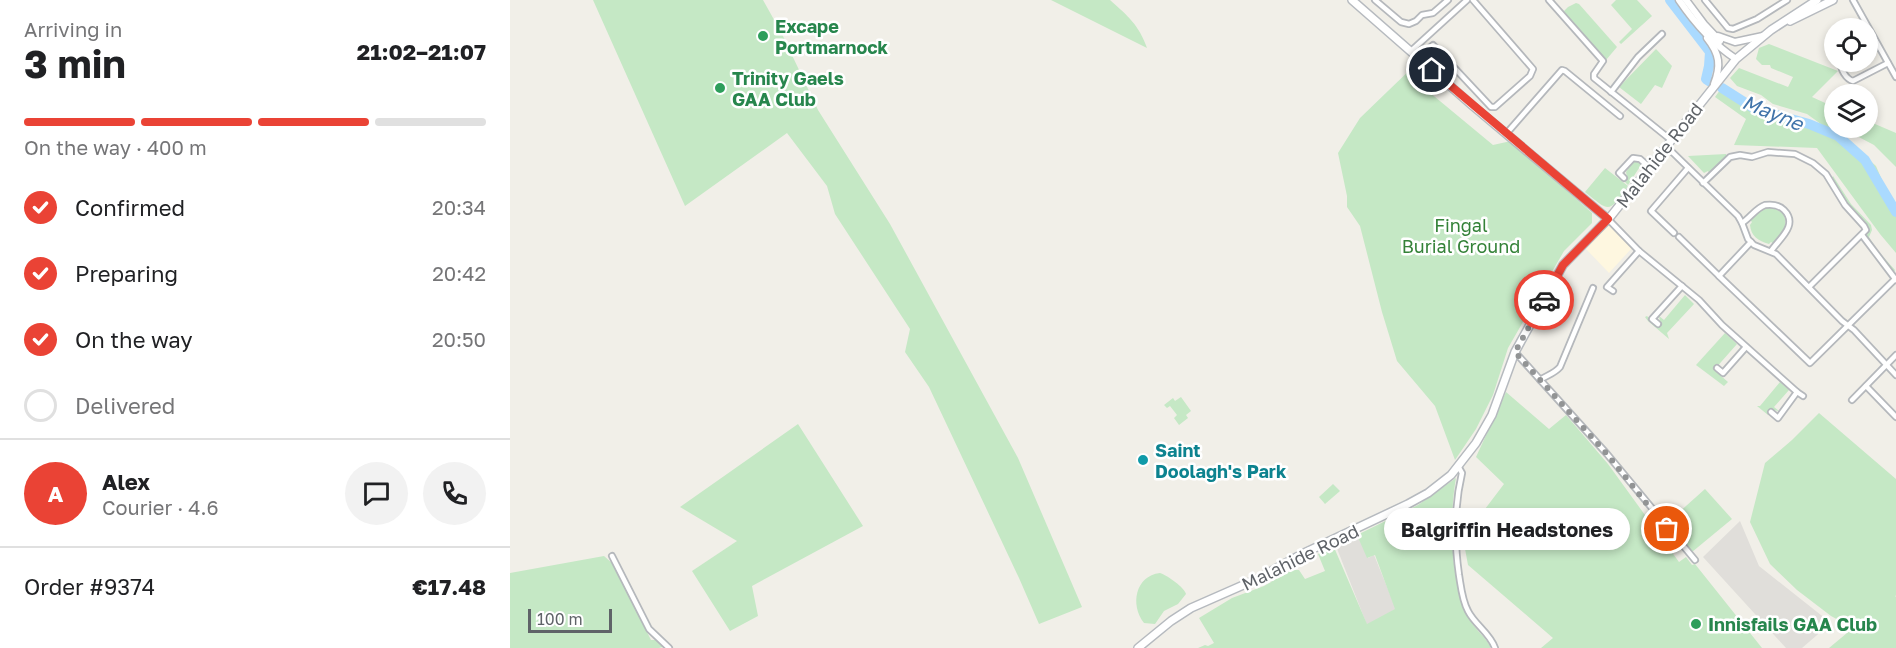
<!DOCTYPE html>
<meta charset="utf-8">
<style>
:root{--surface:#fff;--page:#f2f2f2;--text:#202124;--muted:#757577;--line:#e0e0e0;--accent:#ea4335}
body{margin:0;font-family:"Golos Text",sans-serif;background:var(--page);color:var(--text);height:100vh;display:flex;flex-direction:column;font-size:22px;white-space:nowrap}
*{box-sizing:border-box;margin:0}
p{font-size:20px;color:var(--muted)}
.icon{flex:none;width:33px;height:33px;fill:none;stroke:currentColor;stroke-width:2;stroke-linecap:round;stroke-linejoin:round}
.map{position:relative;flex:1;overflow:hidden}
.drawer{display:flex;flex-direction:column;background:var(--surface);width:510px}
.drawer>*{flex:none}
.controls{position:absolute;left:1314px;top:18px;display:grid;gap:12px}
.controls a{display:grid;place-items:center;width:54px;height:54px;border-radius:50%;background:var(--surface);box-shadow:0 3px 9px #0003;font-size:30px}
.scale{position:absolute;left:18px;bottom:15px;width:84px;box-sizing:border-box;padding-left:6px;border:3px solid #5f6368;border-top:0;font-size:16px;line-height:21px;white-space:nowrap;color:#5f6368;-webkit-text-stroke:4px #fff;paint-order:stroke}
.pin{position:absolute;display:grid;place-items:center;width:51px;height:51px;color:#fff;margin:-26px;border:3px solid #fff;border-radius:50%;box-shadow:0 2px 6px #0007}
.courier{position:absolute;display:grid;place-items:center;width:60px;height:60px;margin:-30px;border:4px solid #ea4335;border-radius:50%;background:#fff;color:#222;box-shadow:0 2px 8px #0007}
.bubble{position:absolute;height:42px;border-radius:21px;background:var(--surface);box-shadow:0 3px 9px #0003;font-size:20px;font-weight:700;line-height:42px;text-align:center}
.head em{font-style:normal;font-weight:700}
.head div{display:flex;flex-direction:column-reverse}
.head{display:flex;align-items:center;justify-content:space-between;height:102px;padding:0 24px}
h1{font-size:39px;font-weight:700;line-height:45px}
.bar{display:grid;grid-template-columns:repeat(4,1fr);gap:9px 6px;align-content:center;height:72px;padding:0 24px}
.bar i{height:8px;border-radius:4px;background:var(--line)}
.bar .active{background:var(--accent)}
.bar p{grid-column:span 4}
.line{display:flex;align-items:center;gap:15px;padding:0 24px;border-top:2px solid var(--line)}
.line div{flex:1}
.round{display:grid;place-items:center;flex:none;width:63px;height:63px;border-radius:32px;background:var(--page)}
ol{padding:0 24px;list-style:none}
li{display:flex;align-items:center;gap:18px;height:66px}
li p{margin-inline-start:auto}
li .icon{padding:6px;border-radius:50%;background:var(--accent);color:#fff;stroke-width:4}
li:last-child{color:var(--muted)}
li i{width:33px;height:33px;border:3px solid var(--line);border-radius:50%}
main{display:flex;flex:1;min-height:0}
.map>svg:first-child{display:block}
.commercial{fill:#fef7e0}
.industrial{fill:#e0deda}
.green{fill:#c5e8c5}
.lines{fill:none;stroke-linecap:round;stroke-linejoin:round}
.river{stroke:#aadaff;stroke-width:10}
.minor-casing{stroke:#b5b8bc;stroke-width:8}
.tertiary-casing{stroke:#b5b8bc;stroke-width:9}
.secondary-casing{stroke:#b6babf;stroke-width:10}
.minor{stroke:#fff;stroke-width:4.5}
.tertiary{stroke:#fff;stroke-width:6}
.secondary{stroke:#fff;stroke-width:7}
.done{stroke:#929495;stroke-width:6;stroke-dasharray:0 10.8}
.route{stroke:#ea4335;stroke-width:8}
.leisure-dot{fill:#2e9e5b;stroke:#fff;stroke-width:2}
.culture-dot{fill:#0f9aa8;stroke:#fff;stroke-width:2}
.labels{text-anchor:middle;dominant-baseline:central;stroke-width:5;stroke-linejoin:round;paint-order:stroke}
.leisure-label{font-size:18px;font-weight:bold;fill:#27864d;stroke:#fff;text-anchor:start}
.street-label{font-size:18px;fill:#5f6368;stroke:#fff}
.park-label{font-size:18px;fill:#348238;stroke:#fff}
.culture-label{font-size:18px;font-weight:bold;fill:#0d838f;stroke:#fff;text-anchor:start}
.water-label{font-size:20px;font-style:italic;fill:#4174aa;stroke:#fff}
</style>
<main>
<section class="drawer">
<div class="head"><div><h1>3 min</h1><p>Arriving in</p></div><em>21:02–21:07</em></div>
<div class="bar"><i class="active"></i><i class="active"></i><i class="active"></i><i></i><p>On the way · 400 m</p></div>
<ol>
<li><svg class="icon" aria-label="check" viewBox="0 0 24 24"><path d="M5 12l5 5 9-10"/></svg>Confirmed<p>20:34</p></li>
<li><svg class="icon" aria-label="check" viewBox="0 0 24 24"><path d="M5 12l5 5 9-10"/></svg>Preparing<p>20:42</p></li>
<li><svg class="icon" aria-label="check" viewBox="0 0 24 24"><path d="M5 12l5 5 9-10"/></svg>On the way<p>20:50</p></li>
<li><i></i>Delivered</li>
</ol>
<div class="line" style="height:108px"><b class="round" style="background:var(--accent);color:#fff">A</b><div><b>Alex</b><p>Courier · 4.6</p></div><a class="round"><svg class="icon" aria-label="chat" viewBox="0 0 24 24"><path d="M4 5h16v11H9l-5 4z"/></svg></a><a class="round"><svg class="icon" aria-label="phone" viewBox="0 0 24 24"><path d="M5 4h4l2 5-3 2q2 4 5 5l2-3 5 2v4C11 20 4 13 5 4z"/></svg></a></div>
<div class="line" style="height:78px"><div>Order #9374</div><b>€17.48</b></div>
</section>
<div class="map">
<svg width="1386" height="648" viewBox="0 0 1386 648">
<rect width="100%" height="100%" fill="#f1efe8"/>
<polygon class="commercial" points="1099,225 1122,248 1099,273 1075,248"/>
<g class="industrial">
<polygon points="1230,521 1249,566 1321,623 1292,648 1276,648 1193,557"/>
<polygon points="848,535 858,558 864,555 886,609 857,625 826,546"/>
</g>
<g class="green">
<polygon points="83,0 253,0 272,34 308,110 380,224 508,458 572,607 529,624 509,578 419,387 395,352 400,329 325,214 317,186 277,133 175,206"/>
<path d="M541,0H600C618,16 629,25 637,48Z"/>
<polygon points="1106,0 1127,0 1142,16 1111,44 1109,42 1122,29 1101,5"/>
<polygon points="1066,3 1069,4 1107,47 1096,60 1055,14 1054,11 1058,7"/>
<polygon points="1259,44 1328,71 1302,97 1324,107 1324,128 1358,128 1358,121 1386,133 1386,167 1364,145 1343,134 1315,127 1297,114 1263,104 1251,95 1227,86 1220,78 1229,68 1278,87 1283,77 1261,68 1260,65 1252,65 1246,59 1249,48"/>
<polygon points="1146,49 1162,66 1152,88 1145,85 1131,104 1109,87"/>
<polygon points="907,63 915,70 913,87 983,145 1001,141 1082,213 1082,223 1054,251 998,348 983,395 966,429 945,460 925,406 887,361 872,312 850,226 837,207 837,196 828,153 850,118"/>
<polygon points="1213,86 1239,101 1282,116 1302,129 1307,127 1329,135 1345,147 1366,166 1375,187 1379,206 1386,212 1386,253 1370,234 1307,148 1224,145 1236,119 1205,97"/>
<polygon points="1216,154 1216,157 1199,173 1198,171 1194,173 1178,156"/>
<polygon points="1123,162 1128,162 1131,165 1118,185 1114,181 1117,177 1116,172"/>
<path d="M1095,168L1118,186C1098,213 1101,213 1075,192Z"/>
<polygon points="1323,176 1341,204 1361,225 1362,230 1359,237 1367,250 1385,270 1383,273 1356,237 1358,227 1338,205 1322,178"/>
<path d="M1261,207L1273,213C1279,227 1273,233 1264,244L1261,242L1259,244C1248,241 1241,236 1240,225L1242,222L1240,220L1250,210Z"/>
<polygon points="1175,295 1184,304 1157,333 1159,339 1138,321 1135,317 1137,316 1147,326 1150,322 1149,316 1154,320"/>
<polygon points="1215,333 1227,344 1204,370 1218,382 1214,386 1186,365"/>
<polygon points="1270,382 1279,390 1264,407 1269,411 1263,410 1258,415 1247,406 1250,406"/>
<polygon points="996,392 1039,429 1056,415 1098,464 1169,562 1176,557 1182,565 1185,564 1252,648 1031,648 1043,638 958,565 953,538 994,484 966,457"/>
<polygon points="671,397 681,411 676,415 678,418 669,425 664,418 667,415 660,406 657,408 654,405 663,398 665,401"/>
<polygon points="1309,413 1386,479 1386,595 1385,597 1386,596 1386,648 1319,648 1343,628 1321,616 1287,590 1260,564 1240,522 1255,463 1282,440"/>
<polygon points="288,424 353,526 242,586 248,616 220,631 182,571 227,541 170,507"/>
<path d="M946,478C939,517 940,580 958,616C963,628 974,635 980,646V648H688L695,645L698,646L704,643L689,618L722,598L754,586L782,570H789L795,579L815,571L808,554L823,545L857,624L885,609L865,555L857,558L847,535L908,505Z"/>
<polygon points="823,484 830,491 815,504 809,497"/>
<polygon points="1195,489 1222,519 1182,552 1157,523"/>
<polygon points="94,556 103,564 141,640 154,640 157,646 149,648 0,648 0,573"/>
<path d="M650,573C657,575 675,588 676,594L668,604L654,611L645,624L634,623C620,605 625,576 650,573Z"/>
</g>
<g class="lines">
<g class="river">
<polyline points="1160,0 1200,52 1199,66 1196,79 1199,81"/>
<polyline points="1212,88 1245,109 1299,124 1328,136 1355,160 1386,212"/>
</g>
<g class="minor-casing">
<g id="minor">
<polyline points="865,0 891,22 899,24 906,21 912,15 923,13 938,0"/>
<polyline points="1039,0 1093,61 1084,74 1084,78 1161,140"/>
<polyline points="1195,0 1218,28 1223,29 1247,19 1277,0"/>
<polyline points="1343,0 1386,77"/>
<polyline points="901,51 957,0"/>
<polyline points="916,51 923,45 981,107 985,107 1020,76 1023,69 963,0"/>
<path d="M1331,62C1330,69 1336,79 1343,81L1378,63"/>
<polyline points="1101,92 1128,57 1152,34"/>
<polyline points="996,134 1052,70 1055,71 1110,116"/>
<polyline points="1156,146 1228,216 1232,223 1238,239 1244,245 1266,254 1332,321 1344,330 1386,375"/>
<polyline points="1114,178 1109,173 1123,158 1130,159 1140,168"/>
<polyline points="1193,183 1220,157 1230,155 1242,157 1258,152 1285,154 1303,163 1316,174 1335,205 1354,226 1356,230 1299,287"/>
<polyline points="1098,219 1129,251 1189,300 1212,325 1287,392 1293,396"/>
<path d="M1232,223C1240,218 1246,208 1255,205C1262,204 1269,205 1274,210C1289,225 1269,239 1261,251"/>
<polyline points="1164,233 1141,211 1178,168"/>
<polyline points="1352,235 1386,280"/>
<polyline points="1169,237 1209,276 1241,242"/>
<polyline points="1209,276 1300,363 1385,279"/>
<polyline points="1103,291 1097,287 1129,251"/>
<polyline points="1148,324 1142,319 1172,286"/>
<polyline points="1005,352 1097,454 1185,560"/>
<polyline points="1207,368 1213,373 1236,347"/>
<path d="M1030,380C1037,375 1044,374 1050,367L1083,288"/>
<polyline points="1356,386 1386,417"/>
<polyline points="1342,400 1386,355"/>
<polyline points="1261,412 1268,418 1287,392"/>
<path d="M948,466L952,473C944,507 944,540 949,575C951,587 952,600 958,611C965,625 980,633 985,648"/>
<polyline points="102,556 139,629 159,648"/>
</g>
</g>
<g class="tertiary-casing">
<g id="tertiary">
<path d="M1169,0C1184,22 1203,44 1226,59"/>
<polyline points="1176,0 1194,24 1210,41"/>
<polyline points="1208,36 1225,42 1253,36"/>
<path d="M1197,38C1210,54 1211,66 1204,84"/>
</g>
</g>
<g class="secondary-casing">
<g id="secondary">
<polyline points="842,0 963,106 1098,219"/>
<polyline points="1280,21 1323,0"/>
<polyline points="628,648 661,621 681,608 747,579 792,554 898,504 918,493 941,475 966,443 982,415 1005,352 1053,265 1101,216 1226,59 1261,30 1307,0"/>
</g>
</g>
<use href="#minor" class="minor"/>
<use href="#tertiary" class="tertiary"/>
<use href="#secondary" class="secondary"/>
</g>
<g class="lines">
<polyline class="done" points="1034,300 1005,352 1097,454 1157,529"/>
<polyline class="route" points="922,70 1098,219 1053,265 1034,300"/>
</g>
<g class="leisure-dot">
<circle cx="253" cy="36" r="6"/>
<circle cx="210" cy="88" r="6"/>
<circle cx="1186" cy="624" r="6"/>
</g>
<circle class="culture-dot" cx="633" cy="460" r="6"/>
<g class="labels">
<g class="leisure-label">
<text x="265" y="26">Excape<tspan x="265" dy="21">Portmarnock</tspan></text>
<text x="222" y="78">Trinity Gaels<tspan x="222" dy="21">GAA Club</tspan></text>
<text x="1198" y="624">Innisfails GAA Club</text>
</g>
<g class="street-label">
<text transform="translate(1149 155) rotate(-52)">Malahide Road</text>
<text transform="translate(790 557) rotate(-26)">Malahide Road</text>
</g>
<g class="park-label">
<text x="951" y="225">Fingal<tspan x="951" dy="21">Burial Ground</tspan></text>
</g>
<g class="culture-label">
<text x="645" y="450">Saint<tspan x="645" dy="21">Doolagh's Park</tspan></text>
</g>
<g class="water-label">
<text transform="translate(1263 112) rotate(22)">Mayne</text>
</g>
</g>
</svg>
<div class="controls">
<a><svg class="icon" aria-label="locate" viewBox="0 0 24 24"><circle cx="12" cy="12" r="6"/><path d="M12 2v4M12 18v4M2 12h4M18 12h4"/></svg></a>
<a><svg class="icon" aria-label="layers" viewBox="0 0 24 24"><path d="M12 4l9 5-9 5-9-5zM3 14l9 5 9-5"/></svg></a>
</div>
<div class="scale">100 m</div>
<div class="pin" style="left:1157px;top:529px;background:#ea580c"><svg class="icon" aria-label="bag" viewBox="0 0 24 24"><path d="M5 8h14l-1 12H6zM9 8a3 3 0 0 1 6 0"/></svg></div>
<div class="pin" style="left:922px;top:70px;background:#1f2937"><svg class="icon" aria-label="home" viewBox="0 0 24 24"><path d="M3 11l9-7 9 7M6 9v11h12V9"/></svg></div>
<div class="courier" style="left:1034px;top:300px"><svg class="icon" aria-label="car" viewBox="0 0 24 24"><path d="M5 17H2v-5l4-1 3-4h7l3 4 3 1v5h-3M9 17h6M6 11h13"/><circle cx="7" cy="17" r="2"/><circle cx="17" cy="17" r="2"/></svg></div>
<div class="bubble" style="left:874px;top:508px;width:246px">Balgriffin Headstones</div>
</div>
</main>
